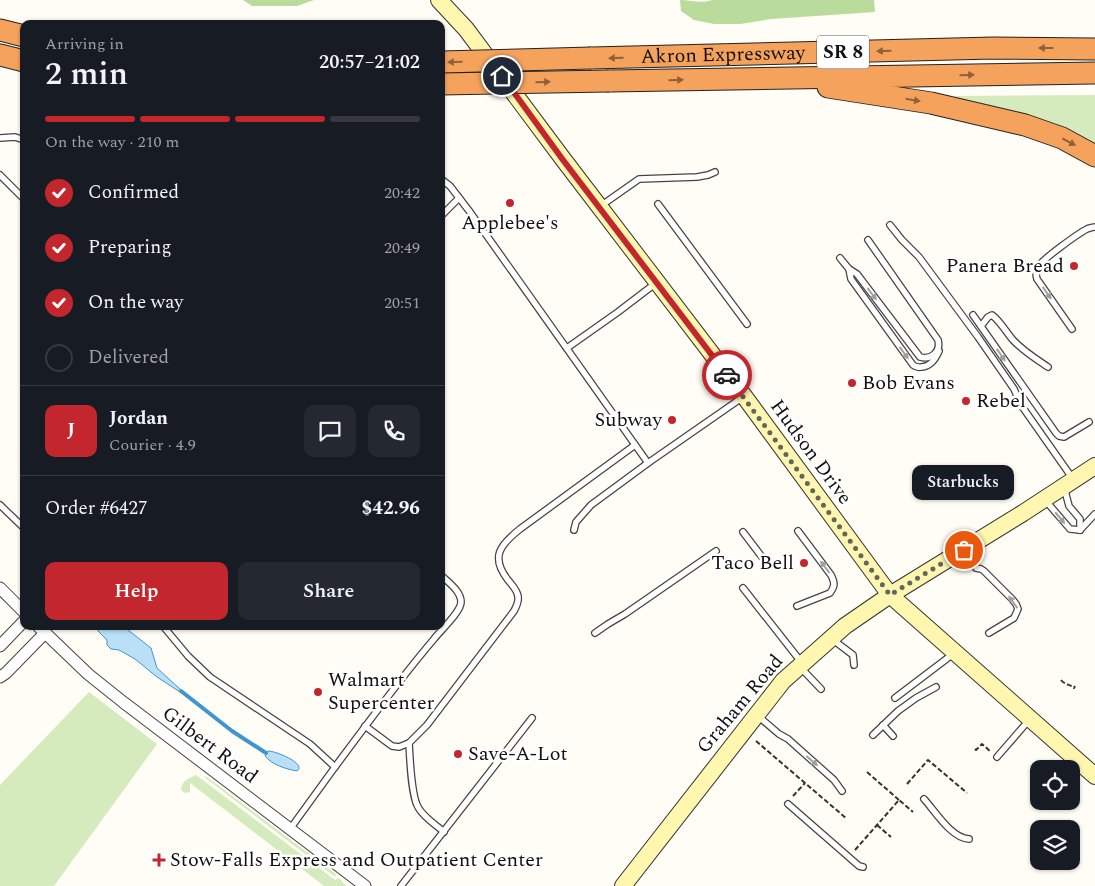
<!DOCTYPE html>
<meta charset="utf-8">
<style>
:root{--surface:#171b24;--page:#242831;--text:#f1f3f6;--muted:#9ea1a6;--line:#363941;--accent:#c4262e}
body{margin:0;font-family:Spectral,serif;background:var(--page);color:var(--text);height:100vh;display:flex;flex-direction:column;font-size:19px;white-space:nowrap}
*{box-sizing:border-box;margin:0}
p{font-size:16px;color:var(--muted)}
.icon{flex:none;width:28px;height:28px;fill:none;stroke:currentColor;stroke-width:2;stroke-linecap:round;stroke-linejoin:round}
.map{position:relative;flex:1;overflow:hidden}
.side{position:absolute;left:20px;top:20px;width:425px;height:610px;display:flex;flex-direction:column;background:var(--surface);border-radius:10px;box-shadow:0 1px 4px #0004}
.side>*{flex:none}
.controls{position:absolute;left:1030px;top:760px;display:grid;gap:10px}
.controls a{display:grid;place-items:center;width:50px;height:50px;border-radius:10px;background:var(--surface);box-shadow:0 1px 4px #0004;font-size:25px}
.pin{position:absolute;display:grid;place-items:center;width:42px;height:42px;color:#fff;margin:-21px;border:2px solid #fff;border-radius:50%;box-shadow:0 1px 5px #0007}
.courier{position:absolute;display:grid;place-items:center;width:50px;height:50px;margin:-25px;border:4px solid #c4262e;border-radius:50%;background:#fff;color:#222;box-shadow:0 1px 6px #0007}
.bubble{position:absolute;height:35px;border-radius:10px;background:var(--surface);box-shadow:0 1px 4px #0004;font-size:16px;font-weight:600;line-height:35px;text-align:center}
.summary em{font-style:normal;font-weight:600}
.summary div{display:flex;flex-direction:column-reverse}
.summary{display:flex;align-items:center;justify-content:space-between;height:85px;padding:0 25px}
h1{font-size:32px;font-weight:600;line-height:38px}
.bar{display:grid;grid-template-columns:repeat(4,1fr);gap:8px 5px;align-content:center;height:60px;padding:0 25px}
.bar i{height:6px;border-radius:4px;background:var(--line)}
.bar .current{background:var(--accent)}
.bar p{grid-column:span 4}
.line{display:flex;align-items:center;gap:12px;padding:0 25px;border-top:1px solid var(--line)}
.line div{flex:1}
.round{display:grid;place-items:center;flex:none;width:52px;height:52px;border-radius:10px;background:var(--page)}
ol{padding:0 25px;list-style:none}
li{display:flex;align-items:center;gap:15px;height:55px}
li p{margin-inline-start:auto}
li .icon{padding:5px;border-radius:50%;background:var(--accent);color:#fff;stroke-width:4}
li:last-child{color:var(--muted)}
li i{width:28px;height:28px;border:2px solid var(--line);border-radius:50%}
.primary-button{display:flex;gap:10px;margin-top:auto;padding:10px 25px}
.primary-button a{flex:1;height:58px;border-radius:10px;background:var(--accent);color:#fff;font-size:20px;font-weight:600;line-height:58px;text-align:center}
.primary-button a+a{background:var(--page);color:var(--text)}
.map>svg:first-child{display:block}
.green{fill:#d5ebbd}
.forest{fill:#b9dc9c}
.water{fill:#b9e0f7;stroke:#3f96cf}
.lines{fill:none;stroke-linecap:round;stroke-linejoin:round}
.stream{stroke:#3f96cf;stroke-width:4}
.lane-casing{stroke:#444;stroke-width:8}
.street-casing{stroke:#444;stroke-width:13}
.secondary-casing{stroke:#333;stroke-width:18}
.highway-casing{stroke:#222;stroke-width:23}
.path{stroke:#333;stroke-width:2;stroke-dasharray:5 2.5;stroke-linecap:butt}
.lane{stroke:#fff;stroke-width:5.5}
.street{stroke:#fff;stroke-width:11}
.secondary{stroke:#fff6b0;stroke-width:16}
.highway{stroke:#f5a25d;stroke-width:21}
.highway-bridge-casing{stroke:#222;stroke-width:23;stroke-linecap:butt}
.highway-bridge{stroke:#f5a25d;stroke-width:21}
.oneway{fill:#8e613b}
.oneway2{fill:#a0a0a0}
.done{stroke:#646461;stroke-width:5;stroke-dasharray:0 9}
.route{stroke:#c4262e;stroke-width:6}
.poi-dot{fill:#c4262e;stroke:#fff;stroke-width:2}
.labels{text-anchor:middle;dominant-baseline:central;stroke-width:5;stroke-linejoin:round;paint-order:stroke}
.shield{fill:#fff;stroke:#585858;stroke-width:1}
.shield-label{font-size:19px;font-weight:bold;fill:#111}
.street-label{font-size:20px;fill:#111;stroke:#fff}
.poi-label{font-size:20px;fill:#111;stroke:#fff;text-anchor:start}
</style>
<div class="map">
<svg width="1095" height="886" viewBox="0 0 1095 886">
<rect width="100%" height="100%" fill="#fffdf5"/>
<g class="green">
<polygon points="1095,95 1095,149 953,99 953,97 957,96"/>
<polygon points="89,692 157,744 54,886 0,886 0,785"/>
<path d="M196,775L335,880L339,878L346,886H324L190,783V792L185,793L181,790C181,781 189,778 196,775Z"/>
<polygon points="203,776 207,777 336,874 335,877"/>
</g>
<g class="forest">
<polygon points="243,0 314,0 297,6 252,6"/>
<path d="M680,0C691,0 702,4 712,0H874L875,12L771,19L740,24H714L694,20L681,11Z"/>
</g>
<g class="water">
<polygon points="97,626 123,626 151,648 157,668 181,690 180,692 157,677 135,659 119,650 111,649 107,645 107,640 98,631"/>
<path d="M268,751C275,751 294,759 298,765C299,766 299,768 299,769L297,771C286,769 272,765 265,756Z"/>
</g>
<g class="lines">
<polyline class="stream" points="181,691 232,731 266,753"/>
<g class="lane-casing">
<g id="lane">
<polyline points="0,138 15,137 24,140"/>
<polyline points="0,175 24,199"/>
<polyline points="441,179 450,186 470,212 648,463 743,397"/>
<polyline points="658,204 747,324"/>
<polyline points="602,205 639,179 697,177 708,175 715,172"/>
<polyline points="441,216 459,198"/>
<polyline points="890,225 902,240 919,257 978,337 1014,389 1021,405 1073,479"/>
<path d="M840,258L849,269L857,274L920,357C931,360 941,352 938,340L868,240"/>
<path d="M849,269L851,279L913,365C914,366 920,368 921,367C930,367 936,358 939,351"/>
<polyline points="973,315 1056,433 1059,436 1064,437 1089,422"/>
<path d="M981,326L988,317L992,315C1001,322 1006,332 1013,340C1023,351 1036,359 1048,367"/>
<path d="M1072,329L1037,279C1036,275 1035,272 1037,268C1041,260 1079,233 1087,229C1090,228 1092,227 1095,227"/>
<polyline points="567,348 618,312 656,283"/>
<polyline points="1064,487 1069,506 1080,519 1080,530"/>
<polyline points="1045,500 1070,529 1080,530"/>
<polyline points="0,505 24,528"/>
<polyline points="574,530 576,522 591,505 648,463"/>
<polyline points="1080,530 1095,514"/>
<polyline points="743,532 762,557"/>
<polyline points="976,568 981,569 984,571 1012,599 1016,604 1018,609 1014,618 989,633"/>
<polyline points="743,588 802,663"/>
<path d="M797,606L830,593C835,586 835,583 831,575L798,531"/>
<polyline points="163,626 188,656 210,677 310,744 322,755 335,767 290,829"/>
<polyline points="595,633 608,624 625,614 716,551"/>
<polyline points="832,639 853,655 854,665"/>
<polyline points="800,667 821,689"/>
<polyline points="895,698 953,654"/>
<polyline points="758,716 779,734 788,739 834,780 842,791"/>
<polyline points="883,725 893,736"/>
<path d="M365,726L392,746L399,747L409,743L427,725L514,611C516,607 519,602 518,597C518,591 512,585 508,580C490,557 500,545 520,529L635,445"/>
<polyline points="873,735 898,711 916,698 936,687"/>
<path d="M409,743C410,758 411,795 418,807C423,817 435,824 444,832"/>
<polyline points="997,757 1030,719"/>
<path d="M335,767C367,724 399,680 434,639C440,631 461,612 461,602C461,591 448,582 441,575"/>
<path d="M924,799C935,811 951,838 969,839"/>
<polyline points="788,804 859,866 863,867"/>
<polyline points="401,886 532,718"/>
</g>
</g>
<g class="street-casing">
<g id="street">
<polyline points="0,588 24,612"/>
<polyline points="38,626 88,674 123,702 365,886"/>
<polyline points="0,646 24,621"/>
<polyline points="0,677 6,673 45,633"/>
</g>
</g>
<g class="secondary-casing">
<g id="secondary">
<polyline points="439,0 466,29 563,159 744,396 890,595 1095,776"/>
<polyline points="623,886 783,681 845,626 890,595 1023,513 1095,466"/>
</g>
</g>
<g class="highway-casing">
<g id="highway">
<polyline points="0,30 24,36"/>
<polyline points="0,55 24,61"/>
<path id="s1" d="M591,58L993,48L1095,49"/>
<polyline points="609,81 1095,73"/>
<polyline points="828,87 931,103 1025,125 1062,138 1095,156"/>
</g>
</g>
<g class="path">
<path d="M1061,680C1065,685 1070,684 1074,688L1075,686"/>
<polyline points="756,741 847,819"/>
<polyline points="975,749 976,750 982,744 990,751"/>
<polyline points="867,772 899,800"/>
<polyline points="907,784 928,760 967,793"/>
<polyline points="793,796 805,783"/>
<polyline points="877,825 891,837"/>
<polyline points="855,850 899,800 913,812"/>
</g>
<use href="#lane" class="lane"/>
<use href="#street" class="street"/>
<use href="#secondary" class="secondary"/>
<use href="#highway" class="highway"/>
<g class="highway-bridge-casing">
<g id="highway-bridge">
<polyline points="441,62 591,58"/>
<polyline points="442,84 609,81"/>
</g>
</g>
<use href="#highway-bridge" class="highway-bridge"/>
</g>
<defs><path id="oneway-solid" d="M-6-.8H1V-3.2L6.5 0L1 3.2V.8H-6Z" transform="scale(1.25)"/></defs>
<g class="oneway">
<use href="#oneway-solid" transform="translate(1046 48) rotate(-180)"/>
<use href="#oneway-solid" transform="translate(884 51) rotate(179)"/>
<use href="#oneway-solid" transform="translate(616 58) rotate(179)"/>
<use href="#oneway-solid" transform="translate(455 62) rotate(178)"/>
<use href="#oneway-solid" transform="translate(967 75) rotate(-1)"/>
<use href="#oneway-solid" transform="translate(676 80) rotate(-1)"/>
<use href="#oneway-solid" transform="translate(543 82) rotate(-1)"/>
<use href="#oneway-solid" transform="translate(913 100) rotate(9)"/>
<use href="#oneway-solid" transform="translate(1069 142) rotate(28)"/>
</g>
<g class="oneway2">
<use href="#oneway-solid" transform="translate(1047 293) rotate(55)"/>
<use href="#oneway-solid" transform="translate(872 294) rotate(53)"/>
<use href="#oneway-solid" transform="translate(904 353) rotate(54)"/>
<use href="#oneway-solid" transform="translate(1001 355) rotate(55)"/>
<use href="#oneway-solid" transform="translate(1060 518) rotate(50)"/>
<use href="#oneway-solid" transform="translate(825 567) rotate(-127)"/>
<use href="#oneway-solid" transform="translate(1013 602) rotate(-126)"/>
<use href="#oneway-solid" transform="translate(812 761) rotate(41)"/>
</g>
<g class="lines">
<polyline class="done" points="727,375 890,595 964,550"/>
<polyline class="route" points="502,76 563,160 727,375"/>
</g>
<g class="poi-dot">
<circle cx="510" cy="203" r="5"/>
<circle cx="1074" cy="266" r="5"/>
<circle cx="852" cy="383" r="5"/>
<circle cx="966" cy="401" r="5"/>
<circle cx="672" cy="420" r="5"/>
<circle cx="804" cy="563" r="5"/>
<circle cx="318" cy="692" r="5"/>
<circle cx="458" cy="754" r="5"/>
<path d="M156.5 852.5h5v5h5v5h-5v5h-5v-5h-5v-5h5z"/>
</g>
<g class="labels">
<rect class="shield" x="817" y="35.5" width="52" height="33" rx="4"/>
<g class="shield-label">
<text x="843" y="52">SR 8</text>
</g>
<g class="street-label">
<text stroke="none"><textPath href="#s1" startOffset="132">Akron Expressway</textPath></text>
<text transform="translate(811 452) rotate(54)">Hudson Drive</text>
<text transform="translate(740 704) rotate(-50)">Graham Road</text>
<text transform="translate(210 745) rotate(37)">Gilbert Road</text>
</g>
<g class="poi-label">
<text x="510" y="223" text-anchor="middle">Applebee's</text>
<text x="1064" y="266" text-anchor="end">Panera Bread</text>
<text x="862" y="383">Bob Evans</text>
<text x="976" y="401">Rebel</text>
<text x="662" y="420" text-anchor="end">Subway</text>
<text x="794" y="563" text-anchor="end">Taco Bell</text>
<text x="328" y="680">Walmart<tspan x="328" dy="23">Supercenter</tspan></text>
<text x="468" y="754">Save-A-Lot</text>
<text x="170" y="860">Stow-Falls Express and Outpatient Center</text>
</g>
</g>
</svg>
<div class="controls">
<a><svg class="icon" aria-label="locate" viewBox="0 0 24 24"><circle cx="12" cy="12" r="6"/><path d="M12 2v4M12 18v4M2 12h4M18 12h4"/></svg></a>
<a><svg class="icon" aria-label="layers" viewBox="0 0 24 24"><path d="M12 4l9 5-9 5-9-5zM3 14l9 5 9-5"/></svg></a>
</div>
<div class="pin" style="left:964px;top:550px;background:#ea580c"><svg class="icon" aria-label="bag" viewBox="0 0 24 24"><path d="M5 8h14l-1 12H6zM9 8a3 3 0 0 1 6 0"/></svg></div>
<div class="pin" style="left:502px;top:76px;background:#1f2937"><svg class="icon" aria-label="home" viewBox="0 0 24 24"><path d="M3 11l9-7 9 7M6 9v11h12V9"/></svg></div>
<div class="courier" style="left:727px;top:375px"><svg class="icon" aria-label="car" viewBox="0 0 24 24"><path d="M5 17H2v-5l4-1 3-4h7l3 4 3 1v5h-3M9 17h6M6 11h13"/><circle cx="7" cy="17" r="2"/><circle cx="17" cy="17" r="2"/></svg></div>
<div class="bubble" style="left:912px;top:465px;width:102px">Starbucks</div>
<section class="side">
<div class="summary"><div><h1>2 min</h1><p>Arriving in</p></div><em>20:57–21:02</em></div>
<div class="bar"><i class="current"></i><i class="current"></i><i class="current"></i><i></i><p>On the way · 210 m</p></div>
<ol>
<li><svg class="icon" aria-label="check" viewBox="0 0 24 24"><path d="M5 12l5 5 9-10"/></svg>Confirmed<p>20:42</p></li>
<li><svg class="icon" aria-label="check" viewBox="0 0 24 24"><path d="M5 12l5 5 9-10"/></svg>Preparing<p>20:49</p></li>
<li><svg class="icon" aria-label="check" viewBox="0 0 24 24"><path d="M5 12l5 5 9-10"/></svg>On the way<p>20:51</p></li>
<li><i></i>Delivered</li>
</ol>
<div class="line" style="height:90px"><b class="round" style="background:var(--accent);color:#fff">J</b><div><b>Jordan</b><p>Courier · 4.9</p></div><a class="round"><svg class="icon" aria-label="chat" viewBox="0 0 24 24"><path d="M4 5h16v11H9l-5 4z"/></svg></a><a class="round"><svg class="icon" aria-label="phone" viewBox="0 0 24 24"><path d="M5 4h4l2 5-3 2q2 4 5 5l2-3 5 2v4C11 20 4 13 5 4z"/></svg></a></div>
<div class="line" style="height:65px"><div>Order #6427</div><b>$42.96</b></div>
<div class="primary-button"><a>Help</a><a>Share</a></div>
</section>
</div>
